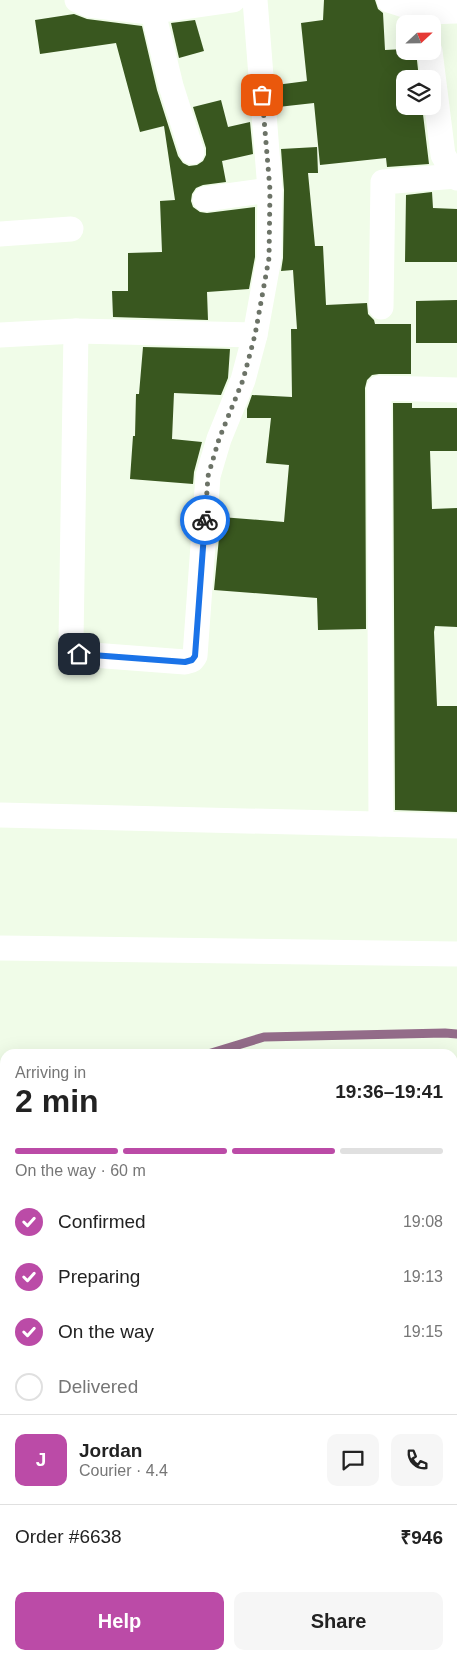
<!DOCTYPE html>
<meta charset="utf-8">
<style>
:root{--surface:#fff;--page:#f6f6f6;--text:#222;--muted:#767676;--line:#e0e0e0;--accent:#bb4ba7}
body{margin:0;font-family:Helvetica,sans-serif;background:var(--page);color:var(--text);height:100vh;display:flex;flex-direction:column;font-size:19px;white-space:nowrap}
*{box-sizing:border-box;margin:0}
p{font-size:16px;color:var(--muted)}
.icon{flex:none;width:28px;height:28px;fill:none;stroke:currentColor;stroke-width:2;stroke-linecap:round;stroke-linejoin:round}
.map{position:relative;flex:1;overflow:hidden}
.details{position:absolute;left:0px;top:1049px;width:458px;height:611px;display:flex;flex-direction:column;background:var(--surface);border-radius:15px 15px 0 0;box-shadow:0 5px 20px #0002}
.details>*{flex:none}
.needle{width:32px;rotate:68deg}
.fabs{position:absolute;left:396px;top:15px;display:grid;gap:10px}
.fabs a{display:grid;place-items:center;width:45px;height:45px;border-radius:10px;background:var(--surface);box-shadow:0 5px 20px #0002;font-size:25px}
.pin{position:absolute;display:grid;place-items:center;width:42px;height:42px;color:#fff;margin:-21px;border-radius:10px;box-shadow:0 2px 8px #0006}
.courier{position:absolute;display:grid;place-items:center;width:50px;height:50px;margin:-25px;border:4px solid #1a73e8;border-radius:50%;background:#fff;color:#222;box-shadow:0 1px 6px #0007}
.overview em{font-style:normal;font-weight:800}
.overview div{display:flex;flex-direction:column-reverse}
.overview{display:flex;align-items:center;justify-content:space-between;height:85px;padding:0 15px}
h1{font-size:32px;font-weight:800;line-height:38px}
.bar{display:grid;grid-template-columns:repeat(4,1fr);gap:8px 5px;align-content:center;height:60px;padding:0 15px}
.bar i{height:6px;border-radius:4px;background:var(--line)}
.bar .on{background:var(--accent)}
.bar p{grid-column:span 4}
.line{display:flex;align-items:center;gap:12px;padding:0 15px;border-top:1px solid var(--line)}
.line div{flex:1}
.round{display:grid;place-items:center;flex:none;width:52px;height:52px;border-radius:10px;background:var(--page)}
ol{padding:0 15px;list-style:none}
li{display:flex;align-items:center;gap:15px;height:55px}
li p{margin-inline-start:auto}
li .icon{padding:5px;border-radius:50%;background:var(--accent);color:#fff;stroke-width:4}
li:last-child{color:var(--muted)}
li i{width:28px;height:28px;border:2px solid var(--line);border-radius:50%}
.action{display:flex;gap:10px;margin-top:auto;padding:10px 15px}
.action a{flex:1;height:58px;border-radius:10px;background:var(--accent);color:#fff;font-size:20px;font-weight:800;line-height:58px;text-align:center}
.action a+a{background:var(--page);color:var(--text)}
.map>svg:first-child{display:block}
.built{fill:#e2f2d7}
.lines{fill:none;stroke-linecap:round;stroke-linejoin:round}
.stream{stroke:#936c89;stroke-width:9}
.building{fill:#39571f}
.service{stroke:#fff;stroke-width:12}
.minor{stroke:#fff;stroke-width:25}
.done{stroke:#6c7367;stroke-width:5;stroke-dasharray:0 9}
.route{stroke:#1a73e8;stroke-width:6}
</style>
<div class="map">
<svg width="457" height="1659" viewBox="0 0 457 1659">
<rect width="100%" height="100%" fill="#f0fce8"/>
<polygon class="built" points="0,1363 5,1364 5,1655 85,1655 84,1659 0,1659"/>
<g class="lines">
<polyline class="stream" points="208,1054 264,1037 445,1033 457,1034"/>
</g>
<g class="building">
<polygon points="324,0 375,0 378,9 383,13 385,50 405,49 405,51 416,51 419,79 405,79 405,106 422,106 429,164 387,167 386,158 320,165 314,103 278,107 276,85 307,81 301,23 323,20"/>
<polygon points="74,14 87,19 142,26 157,90 178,156 183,163 189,166 197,165 203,161 206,155 206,148 193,107 221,100 228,127 250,122 253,154 222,161 226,182 203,185 196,188 192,194 191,201 193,207 200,212 207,213 255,207 255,257 249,289 207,292 208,320 113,317 112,291 128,291 128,253 162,252 160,201 175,200 164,126 140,132 116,43 40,54 35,20"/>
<polygon points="195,20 204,51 179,58 171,23"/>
<polygon points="317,147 318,173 308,173 315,246 323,246 326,305 367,303 368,314 374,320 375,324 411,324 411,374 379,374 372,375 367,380 365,388 366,629 318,630 317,598 214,590 221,517 284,522 289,465 266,463 271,418 247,418 247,409 252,395 292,397 291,329 297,329 293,270 281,271 283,258 284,190 281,149"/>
<polygon points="432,192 433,208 457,209 457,262 405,262 406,195"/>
<polygon points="457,300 457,343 416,343 416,301"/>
<polygon points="143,347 230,349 228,378 221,395 174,393 172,439 202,442 194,472 193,484 130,479 133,436 135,436 136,394 139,394"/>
<polygon points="393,403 412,403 412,408 457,408 457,451 430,451 432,509 457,508 457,627 435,626 434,632 437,706 457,706 457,812 395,810"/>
</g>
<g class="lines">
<g class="service">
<polyline points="452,1576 457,1576"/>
<polyline points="392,1659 392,1655"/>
</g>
<g class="minor">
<polyline points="77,0 89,5 149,12 233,0"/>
<polyline points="389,0 426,12 427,24"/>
<polyline points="153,12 171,86 192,152"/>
<polyline points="426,12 457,11"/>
<polyline points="430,51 443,155 457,178"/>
<polyline points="205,199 270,190"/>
<polyline points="0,234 71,229"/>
<polyline points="381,307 383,182 456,176"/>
<polyline points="76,331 71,641 73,650 79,654 185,662 192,660 195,656 208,476 219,439 243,380 255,335 269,258 270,190 255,0"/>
<polyline points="0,335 76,331 255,335"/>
<polyline points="0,815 457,826"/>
<polyline points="381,824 379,388 457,390"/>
<polyline points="0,948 457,954"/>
<polyline points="452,1104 457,1105"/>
<polyline points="452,1236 457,1236"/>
<polyline points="452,1365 457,1365"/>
<polyline points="100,1659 101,1655"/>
<polyline points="230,1659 230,1655"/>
</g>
</g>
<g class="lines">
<polyline class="done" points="205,520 208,476 219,439 243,380 255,335 269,258 270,190 262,95"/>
<polyline class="route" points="79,654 185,662 192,660 195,656 205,520"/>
</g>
</svg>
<div class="fabs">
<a><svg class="needle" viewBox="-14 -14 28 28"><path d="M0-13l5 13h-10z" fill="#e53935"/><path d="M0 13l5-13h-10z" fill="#767676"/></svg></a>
<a><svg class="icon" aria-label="layers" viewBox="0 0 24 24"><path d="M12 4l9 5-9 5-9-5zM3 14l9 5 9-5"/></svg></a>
</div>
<div class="pin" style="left:262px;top:95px;background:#ea580c"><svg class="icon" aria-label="bag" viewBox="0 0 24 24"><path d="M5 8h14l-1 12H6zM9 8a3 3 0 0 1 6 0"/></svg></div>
<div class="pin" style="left:79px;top:654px;background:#1f2937"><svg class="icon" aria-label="home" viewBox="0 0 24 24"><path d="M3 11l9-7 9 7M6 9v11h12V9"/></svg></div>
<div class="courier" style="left:205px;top:520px"><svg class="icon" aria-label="bike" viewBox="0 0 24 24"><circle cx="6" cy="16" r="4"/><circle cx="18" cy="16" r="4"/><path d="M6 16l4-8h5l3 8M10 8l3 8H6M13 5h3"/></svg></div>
<section class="details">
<div class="overview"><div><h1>2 min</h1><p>Arriving in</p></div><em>19:36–19:41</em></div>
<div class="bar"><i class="on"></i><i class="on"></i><i class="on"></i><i></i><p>On the way · 60 m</p></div>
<ol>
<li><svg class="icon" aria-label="check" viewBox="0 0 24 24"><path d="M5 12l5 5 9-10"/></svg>Confirmed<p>19:08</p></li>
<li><svg class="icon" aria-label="check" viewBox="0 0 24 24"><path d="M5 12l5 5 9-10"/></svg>Preparing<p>19:13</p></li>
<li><svg class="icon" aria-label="check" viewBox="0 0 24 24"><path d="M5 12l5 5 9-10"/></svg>On the way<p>19:15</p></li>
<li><i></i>Delivered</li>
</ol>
<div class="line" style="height:90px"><b class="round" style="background:var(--accent);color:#fff">J</b><div><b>Jordan</b><p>Courier · 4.4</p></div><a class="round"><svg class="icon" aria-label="chat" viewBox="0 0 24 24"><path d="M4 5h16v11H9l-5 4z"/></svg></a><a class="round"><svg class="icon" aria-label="phone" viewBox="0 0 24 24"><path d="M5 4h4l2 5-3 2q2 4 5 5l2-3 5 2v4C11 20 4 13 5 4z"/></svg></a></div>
<div class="line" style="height:65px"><div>Order #6638</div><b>₹946</b></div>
<div class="action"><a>Help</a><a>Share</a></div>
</section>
</div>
